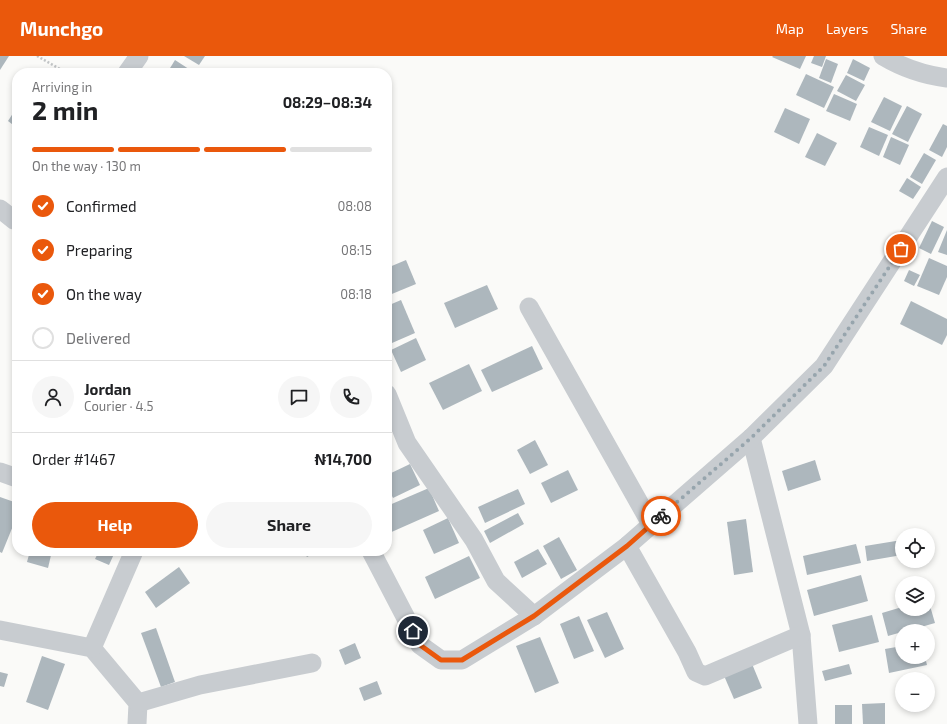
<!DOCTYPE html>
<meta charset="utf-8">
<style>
:root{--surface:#fff;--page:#f6f6f6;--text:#202124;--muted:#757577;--line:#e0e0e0;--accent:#ea580c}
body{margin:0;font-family:"Exo 2",sans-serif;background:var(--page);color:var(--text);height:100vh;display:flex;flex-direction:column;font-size:15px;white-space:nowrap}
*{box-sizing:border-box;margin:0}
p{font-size:13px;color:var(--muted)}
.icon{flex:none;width:22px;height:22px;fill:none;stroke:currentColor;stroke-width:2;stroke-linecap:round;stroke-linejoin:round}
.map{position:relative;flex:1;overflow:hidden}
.side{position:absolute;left:12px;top:12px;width:380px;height:488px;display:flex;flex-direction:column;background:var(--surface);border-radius:16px;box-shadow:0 2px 6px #0003}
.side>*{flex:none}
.fabs{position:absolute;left:895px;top:472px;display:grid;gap:8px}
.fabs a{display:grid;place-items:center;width:40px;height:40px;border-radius:50%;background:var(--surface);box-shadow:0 2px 6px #0003;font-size:20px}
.pin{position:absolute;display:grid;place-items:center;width:34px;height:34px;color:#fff;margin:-17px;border:2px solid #fff;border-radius:50%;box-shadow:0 1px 4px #0007}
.courier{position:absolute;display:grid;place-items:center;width:40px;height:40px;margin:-20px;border:3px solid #ea580c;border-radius:50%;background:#fff;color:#222;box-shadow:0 1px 5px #0007}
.summary em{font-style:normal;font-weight:700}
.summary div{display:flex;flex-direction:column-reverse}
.summary{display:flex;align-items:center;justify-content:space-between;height:68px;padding:0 20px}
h1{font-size:26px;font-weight:700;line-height:30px}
.bar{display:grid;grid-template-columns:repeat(4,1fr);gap:6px 4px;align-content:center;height:48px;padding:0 20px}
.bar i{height:5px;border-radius:3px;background:var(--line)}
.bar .selected{background:var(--accent)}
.bar p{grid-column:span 4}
.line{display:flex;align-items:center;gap:10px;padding:0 20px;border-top:1px solid var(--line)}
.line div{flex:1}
.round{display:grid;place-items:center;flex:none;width:42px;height:42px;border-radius:21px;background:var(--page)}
ol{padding:0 20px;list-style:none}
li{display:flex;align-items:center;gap:12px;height:44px}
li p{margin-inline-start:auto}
li .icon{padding:4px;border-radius:50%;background:var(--accent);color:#fff;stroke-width:4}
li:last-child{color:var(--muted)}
li i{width:22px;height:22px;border:2px solid var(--line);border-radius:50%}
.action{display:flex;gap:8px;margin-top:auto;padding:8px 20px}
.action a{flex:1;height:46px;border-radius:24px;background:var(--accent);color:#fff;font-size:16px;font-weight:700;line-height:46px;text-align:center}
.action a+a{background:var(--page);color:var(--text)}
header{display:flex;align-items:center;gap:24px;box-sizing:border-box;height:56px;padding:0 20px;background:var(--accent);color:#fff}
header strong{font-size:19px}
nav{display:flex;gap:22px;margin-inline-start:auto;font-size:14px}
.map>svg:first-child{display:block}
.building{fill:#adb7bd}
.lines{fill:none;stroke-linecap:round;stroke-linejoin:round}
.path{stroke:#c1c4c6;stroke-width:2.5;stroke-dasharray:2 2;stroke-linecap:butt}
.minor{stroke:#c8ccd0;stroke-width:19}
.done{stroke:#97a5ad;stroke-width:4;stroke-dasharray:0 7.2}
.route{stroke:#ea580c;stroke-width:5}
</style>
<header>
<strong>Munchgo</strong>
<nav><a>Map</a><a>Layers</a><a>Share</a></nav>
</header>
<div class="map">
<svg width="947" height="668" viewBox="0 0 947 668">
<rect width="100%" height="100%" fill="#fafaf8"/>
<g class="building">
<polygon points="0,0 9,0 0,14"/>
<polygon points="184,0 205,0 199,9"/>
<polygon points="773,0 806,0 800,13 772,1"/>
<polygon points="814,0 826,0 822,11 811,7"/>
<polygon points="826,3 838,8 831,27 819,22"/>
<polygon points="853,3 870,12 864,25 847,17"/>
<polygon points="175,4 195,17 167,17"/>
<polygon points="806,18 834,31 824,52 796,39"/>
<polygon points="846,19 865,29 856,45 837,35"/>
<polygon points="834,38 857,48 850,65 826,55"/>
<polygon points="884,41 902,50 890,75 871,66"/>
<polygon points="907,50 922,58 908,86 892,78"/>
<polygon points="17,51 17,72 8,65"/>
<polygon points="785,52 810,63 799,88 774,76"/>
<polygon points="943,68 947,70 947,91 942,101 929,94"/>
<polygon points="869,71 888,79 879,100 860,91"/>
<polygon points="817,77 837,87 825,110 805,101"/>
<polygon points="891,81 909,89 900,109 883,101"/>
<polygon points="924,97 936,104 922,128 910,121"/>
<polygon points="907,122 921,131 913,143 899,135"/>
<polygon points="932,165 944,171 931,198 919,192"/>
<polygon points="947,174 947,199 938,196"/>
<polygon points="929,202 947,210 947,221 939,239 917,230"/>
<polygon points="406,204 416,228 387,240 387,212"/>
<polygon points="909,214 920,219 914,230 904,225"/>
<polygon points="487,229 498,253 455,272 444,247"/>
<polygon points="401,244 415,277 392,287 387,274 387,250"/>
<polygon points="911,245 947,263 947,279 942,289 900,268"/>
<polygon points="416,282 426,304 401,316 391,294"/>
<polygon points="532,290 543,313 492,336 481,314"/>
<polygon points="469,308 482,335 443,354 429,327"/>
<polygon points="535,384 548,409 530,418 517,394"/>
<polygon points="815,404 821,424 788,435 782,415"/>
<polygon points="410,408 420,429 393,442 387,430 387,419"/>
<polygon points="568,414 578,434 551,447 541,427"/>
<polygon points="429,432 439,455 387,478 387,450"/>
<polygon points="518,433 525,448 485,467 478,451"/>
<polygon points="0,441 17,447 17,460 2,497 0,496"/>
<polygon points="518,457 524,468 490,487 484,475"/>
<polygon points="448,462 459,487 434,498 423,474"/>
<polygon points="746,463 753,516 734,519 727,466"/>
<polygon points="559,481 577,514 561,523 543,490"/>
<polygon points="902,484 902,499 867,505 865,490"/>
<polygon points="856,488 861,507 807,519 803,500"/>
<polygon points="538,493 547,508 522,522 514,506"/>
<polygon points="30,495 52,495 48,512 27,506"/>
<polygon points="99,495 107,495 114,498 109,509 95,503"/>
<polygon points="303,495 318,495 307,501"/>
<polygon points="469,500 480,522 435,543 425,521"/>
<polygon points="179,511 190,527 156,552 145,536"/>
<polygon points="861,519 868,545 814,560 807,534"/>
<polygon points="928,543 935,567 907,575 902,575 902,576 888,580 882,557 902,551 902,553 928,553"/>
<polygon points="607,556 624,593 605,602 587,564"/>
<polygon points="872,559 879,586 839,596 832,569"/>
<polygon points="579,560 594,595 574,603 560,568"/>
<polygon points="156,572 175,626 161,631 141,577"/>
<polygon points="540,581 559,627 535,637 516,590"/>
<polygon points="355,587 361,602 345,609 339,594"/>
<polygon points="902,590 902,601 925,601 927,609 889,617 885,593"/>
<polygon points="42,600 65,608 48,654 26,646"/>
<polygon points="750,603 762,632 734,643 722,615"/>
<polygon points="849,608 852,618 825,625 822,615"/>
<polygon points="0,616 8,618 4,631 0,630"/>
<polygon points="377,625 382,638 364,645 359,632"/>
<polygon points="885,647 885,668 863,668 862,648"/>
<rect x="835" y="649" width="17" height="19"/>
</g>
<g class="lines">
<polyline class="path" points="37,0 67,17"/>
<g class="minor">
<path d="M883,0C903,12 924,19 947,22"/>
<polyline points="127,17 139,0"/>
<polyline points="0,153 14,164 17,165"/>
<polyline points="529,251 651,468"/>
<polyline points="387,338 407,387 474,484 496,525 534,560"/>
<polyline points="751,382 801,579 808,668"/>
<polyline points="0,416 17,422"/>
<polyline points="627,490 687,596 696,616 705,620 801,579"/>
<polyline points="371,495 420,589 441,604 462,604 534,560 627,490 751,382 824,310 947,121"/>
<polyline points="0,574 92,592 138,647 137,668"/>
<polyline points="92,592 134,495"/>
<polyline points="138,647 200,629 312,607"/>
</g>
</g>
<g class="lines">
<polyline class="done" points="661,460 751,382 824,310 901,193"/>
<polyline class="route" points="413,575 420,589 441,604 462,604 534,560 627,490 661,460"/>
</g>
</svg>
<div class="fabs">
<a><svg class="icon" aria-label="locate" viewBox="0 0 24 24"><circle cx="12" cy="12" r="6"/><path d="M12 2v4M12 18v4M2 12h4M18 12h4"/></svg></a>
<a><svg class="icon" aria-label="layers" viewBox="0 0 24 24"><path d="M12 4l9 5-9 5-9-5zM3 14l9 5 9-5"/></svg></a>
<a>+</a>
<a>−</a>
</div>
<div class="pin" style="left:901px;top:193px;background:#ea580c"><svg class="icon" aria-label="bag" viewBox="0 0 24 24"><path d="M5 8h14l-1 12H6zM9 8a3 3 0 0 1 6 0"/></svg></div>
<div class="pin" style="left:413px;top:575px;background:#1f2937"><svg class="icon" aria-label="home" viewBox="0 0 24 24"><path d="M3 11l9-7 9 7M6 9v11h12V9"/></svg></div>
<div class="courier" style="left:661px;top:460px"><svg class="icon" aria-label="bike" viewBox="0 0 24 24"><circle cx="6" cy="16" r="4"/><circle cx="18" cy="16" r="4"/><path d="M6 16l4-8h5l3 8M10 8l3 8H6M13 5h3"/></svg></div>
<section class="side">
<div class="summary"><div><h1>2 min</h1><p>Arriving in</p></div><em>08:29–08:34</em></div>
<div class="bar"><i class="selected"></i><i class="selected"></i><i class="selected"></i><i></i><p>On the way · 130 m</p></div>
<ol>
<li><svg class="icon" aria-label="check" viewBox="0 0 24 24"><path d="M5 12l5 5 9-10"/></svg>Confirmed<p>08:08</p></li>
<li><svg class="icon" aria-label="check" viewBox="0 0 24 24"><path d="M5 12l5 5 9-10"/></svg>Preparing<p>08:15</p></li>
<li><svg class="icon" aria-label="check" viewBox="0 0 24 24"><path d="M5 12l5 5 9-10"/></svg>On the way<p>08:18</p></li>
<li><i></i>Delivered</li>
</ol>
<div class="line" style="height:72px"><a class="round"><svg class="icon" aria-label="person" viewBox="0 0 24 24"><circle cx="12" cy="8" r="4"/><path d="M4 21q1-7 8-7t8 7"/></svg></a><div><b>Jordan</b><p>Courier · 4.5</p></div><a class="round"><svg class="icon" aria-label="chat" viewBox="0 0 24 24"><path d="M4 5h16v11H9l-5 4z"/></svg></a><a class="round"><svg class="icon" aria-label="phone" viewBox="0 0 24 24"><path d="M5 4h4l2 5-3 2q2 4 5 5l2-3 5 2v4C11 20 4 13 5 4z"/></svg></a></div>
<div class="line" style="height:52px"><div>Order #1467</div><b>₦14,700</b></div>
<div class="action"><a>Help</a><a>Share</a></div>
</section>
</div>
